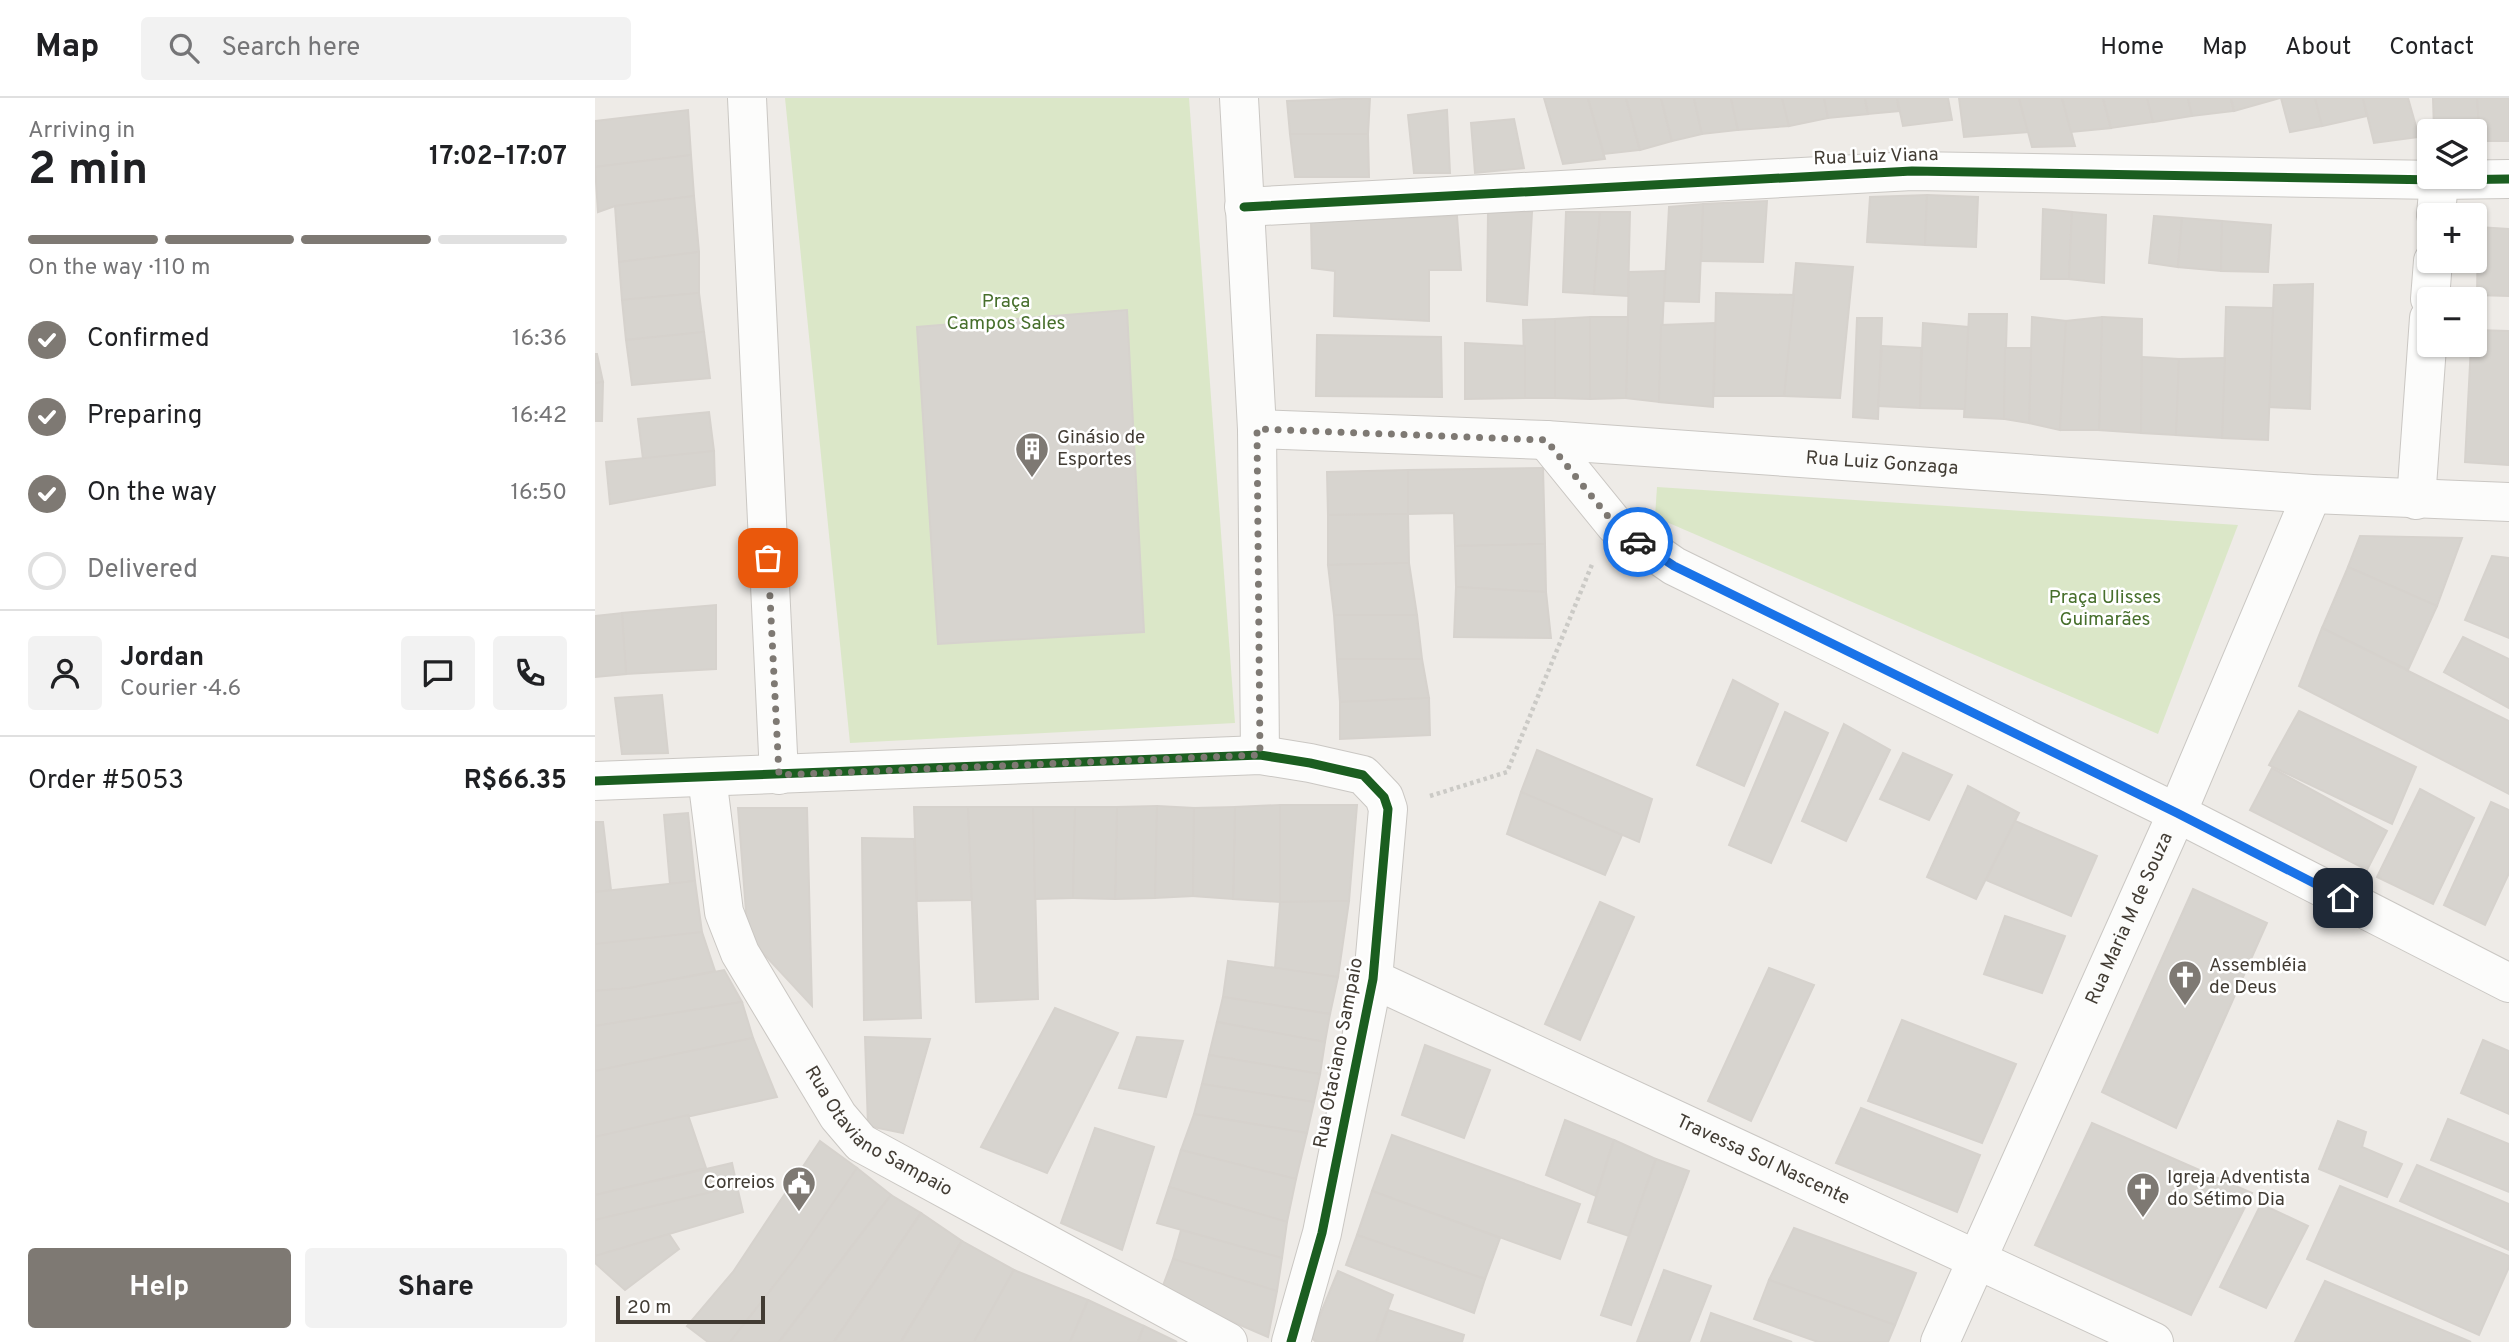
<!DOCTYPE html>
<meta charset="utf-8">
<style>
:root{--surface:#fff;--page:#f2f2f2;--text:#202124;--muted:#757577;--line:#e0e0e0;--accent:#7e7973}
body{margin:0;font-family:Overpass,sans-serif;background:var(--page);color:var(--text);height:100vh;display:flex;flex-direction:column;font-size:26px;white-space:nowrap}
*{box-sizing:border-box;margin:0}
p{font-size:23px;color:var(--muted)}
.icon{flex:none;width:38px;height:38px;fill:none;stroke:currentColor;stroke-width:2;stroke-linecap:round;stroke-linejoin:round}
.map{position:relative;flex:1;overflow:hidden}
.panel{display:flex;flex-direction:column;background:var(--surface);width:595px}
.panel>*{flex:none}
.fabs{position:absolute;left:1822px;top:21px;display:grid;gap:14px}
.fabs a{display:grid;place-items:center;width:70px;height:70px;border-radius:7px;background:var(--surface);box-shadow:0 2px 5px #0004;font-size:35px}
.scale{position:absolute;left:21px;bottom:18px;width:149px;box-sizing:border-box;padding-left:7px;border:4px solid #423c34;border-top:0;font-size:19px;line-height:24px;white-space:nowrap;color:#423c34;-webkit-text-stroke:5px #fff;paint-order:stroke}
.pin{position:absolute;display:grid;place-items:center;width:60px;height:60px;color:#fff;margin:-30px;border-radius:14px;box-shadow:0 4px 10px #0006}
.courier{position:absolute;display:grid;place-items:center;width:70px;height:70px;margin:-35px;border:5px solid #1a73e8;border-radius:50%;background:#fff;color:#222;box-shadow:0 2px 9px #0007}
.summary em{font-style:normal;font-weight:700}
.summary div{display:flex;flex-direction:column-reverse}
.summary{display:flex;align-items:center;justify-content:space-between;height:119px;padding:0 28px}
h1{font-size:46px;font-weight:700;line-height:52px}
.bar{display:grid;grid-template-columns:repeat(4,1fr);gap:10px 7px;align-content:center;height:84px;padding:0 28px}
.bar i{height:9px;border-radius:5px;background:var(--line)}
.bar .on{background:var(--accent)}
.bar p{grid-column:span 4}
.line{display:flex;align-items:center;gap:18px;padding:0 28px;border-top:2px solid var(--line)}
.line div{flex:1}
.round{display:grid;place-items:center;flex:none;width:74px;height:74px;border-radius:7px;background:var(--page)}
ol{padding:0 28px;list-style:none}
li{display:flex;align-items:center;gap:21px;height:77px}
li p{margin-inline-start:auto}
li .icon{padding:7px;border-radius:50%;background:var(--accent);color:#fff;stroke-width:4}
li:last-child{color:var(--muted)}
li i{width:38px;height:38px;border:4px solid var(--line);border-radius:50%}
.primary-button{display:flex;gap:14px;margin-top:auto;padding:14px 28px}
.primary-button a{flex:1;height:80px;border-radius:7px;background:var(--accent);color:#fff;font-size:28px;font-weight:700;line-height:80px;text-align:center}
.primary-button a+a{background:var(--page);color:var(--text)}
header{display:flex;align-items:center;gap:42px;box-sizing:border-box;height:98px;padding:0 35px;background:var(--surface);border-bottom:2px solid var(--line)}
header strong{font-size:33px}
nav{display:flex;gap:38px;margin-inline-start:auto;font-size:24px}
.search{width:490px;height:63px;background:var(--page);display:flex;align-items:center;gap:18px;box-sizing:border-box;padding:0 24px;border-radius:7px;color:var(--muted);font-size:26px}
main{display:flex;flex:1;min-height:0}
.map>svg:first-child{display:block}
.green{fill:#dbe7c8}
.building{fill:#d7d4cf;stroke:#d6d2cd;stroke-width:2}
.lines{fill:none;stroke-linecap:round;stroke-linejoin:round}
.street-casing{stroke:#cac7c3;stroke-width:40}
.path{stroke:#cbcac6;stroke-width:4.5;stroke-dasharray:3.5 3.5;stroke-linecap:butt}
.street{stroke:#fcfcfb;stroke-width:38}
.cycleway-casing{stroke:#fff;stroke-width:13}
.cycleway{stroke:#1b5e20;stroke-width:9}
.done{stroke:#7e7973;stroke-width:7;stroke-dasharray:0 12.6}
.route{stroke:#1a73e8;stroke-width:9}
.labels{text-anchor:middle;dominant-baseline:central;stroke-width:5;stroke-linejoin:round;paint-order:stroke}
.street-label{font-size:19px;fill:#423c34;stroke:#fff}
.park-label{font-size:19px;fill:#476f2c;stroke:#fff}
.poi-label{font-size:19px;fill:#423c34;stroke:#fff;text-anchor:start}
</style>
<header>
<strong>Map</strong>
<div class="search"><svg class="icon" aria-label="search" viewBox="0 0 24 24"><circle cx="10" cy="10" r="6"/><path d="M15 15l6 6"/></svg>Search here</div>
<nav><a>Home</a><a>Map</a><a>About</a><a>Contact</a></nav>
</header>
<main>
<section class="panel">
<div class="summary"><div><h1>2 min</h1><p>Arriving in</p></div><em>17:02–17:07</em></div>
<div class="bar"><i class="on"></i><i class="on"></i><i class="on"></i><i></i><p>On the way · 110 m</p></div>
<ol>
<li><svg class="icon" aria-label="check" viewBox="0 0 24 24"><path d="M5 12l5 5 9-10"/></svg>Confirmed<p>16:36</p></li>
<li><svg class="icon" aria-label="check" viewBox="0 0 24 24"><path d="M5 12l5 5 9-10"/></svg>Preparing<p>16:42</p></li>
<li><svg class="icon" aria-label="check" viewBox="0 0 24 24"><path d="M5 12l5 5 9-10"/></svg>On the way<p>16:50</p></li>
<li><i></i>Delivered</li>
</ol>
<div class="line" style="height:126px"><a class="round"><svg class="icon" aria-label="person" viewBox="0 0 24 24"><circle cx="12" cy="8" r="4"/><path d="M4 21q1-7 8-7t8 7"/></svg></a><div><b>Jordan</b><p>Courier · 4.6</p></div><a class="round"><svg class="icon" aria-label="chat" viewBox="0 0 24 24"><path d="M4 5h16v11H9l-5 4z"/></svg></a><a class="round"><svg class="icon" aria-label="phone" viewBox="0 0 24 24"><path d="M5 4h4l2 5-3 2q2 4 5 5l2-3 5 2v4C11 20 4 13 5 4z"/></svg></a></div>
<div class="line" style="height:91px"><div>Order #5053</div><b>R$66.35</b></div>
<div class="primary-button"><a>Help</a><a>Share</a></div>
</section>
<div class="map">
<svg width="1914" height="1244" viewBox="0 0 1914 1244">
<rect width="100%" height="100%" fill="#eeebe7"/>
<g class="green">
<polygon points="190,0 594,0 640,625 255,645"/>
<polygon points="1062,389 1643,427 1563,636 1060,419"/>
</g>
<g class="building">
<polygon points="775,0 773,36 695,36 692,3"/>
<polygon points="949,0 993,0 1010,61 968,66"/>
<polygon points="993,0 1031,0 1045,52 1009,56"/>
<polygon points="1031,0 1066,0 1077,43 1045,52"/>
<polygon points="1066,0 1099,0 1107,36 1077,43"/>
<polygon points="1099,0 1136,0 1143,32 1107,36"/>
<polygon points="1136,0 1187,0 1194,28 1143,32"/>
<polygon points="1187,0 1229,0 1233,20 1194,28"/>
<polygon points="1229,0 1270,0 1273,16 1233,20"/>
<polygon points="1270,0 1302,0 1304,13 1273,16"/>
<polygon points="1302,0 1353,0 1357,22 1308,28"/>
<polygon points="1364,0 1424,0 1433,34 1369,39"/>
<polygon points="1424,0 1467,0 1480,48 1437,49"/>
<polygon points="1467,0 1508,0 1516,30 1476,34"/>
<polygon points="1508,0 1552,0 1558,24 1516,30"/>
<polygon points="1552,0 1593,0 1597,18 1558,24"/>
<polygon points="1593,0 1636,0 1639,13 1597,18"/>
<polygon points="1636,0 1685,0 1639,13"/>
<polygon points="1686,0 1720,0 1727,28 1695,34"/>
<polygon points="1720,0 1768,0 1772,18 1727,28"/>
<polygon points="1768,0 1813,0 1824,39 1779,45"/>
<polygon points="1838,0 1882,0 1885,43 1880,42 1880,33 1839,33"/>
<polygon points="1882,0 1914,0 1914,43 1885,43"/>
<polygon points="93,12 96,57 0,69 0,23"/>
<polygon points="852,12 855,75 819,75 813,17"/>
<polygon points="919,21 929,70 880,75 876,25"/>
<polygon points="695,36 773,36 774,79 700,79"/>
<polygon points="96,57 99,98 20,108 3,114 0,69"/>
<polygon points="1332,97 1330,147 1272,144 1275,99"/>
<polygon points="1332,97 1383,99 1381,149 1330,147"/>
<polygon points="99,98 104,154 24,164 20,108"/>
<polygon points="1172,103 1168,164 1106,163 1108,106"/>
<polygon points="1108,106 1104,204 1069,203 1074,109"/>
<polygon points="1448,111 1477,114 1474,181 1446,181"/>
<polygon points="893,114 937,114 932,207 892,203"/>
<polygon points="971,114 1005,114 999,196 968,194"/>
<polygon points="1005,114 1035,114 1033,198 999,196"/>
<polygon points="1477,114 1511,117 1509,185 1474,181"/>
<polygon points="862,118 866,172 834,172 834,223 739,218 740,173 717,170 716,124"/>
<polygon points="1559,118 1587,120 1583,169 1554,165"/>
<polygon points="1587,120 1627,123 1626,173 1583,169"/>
<polygon points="1627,123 1676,127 1673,174 1626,173"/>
<polygon points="1883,129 1914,131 1914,198 1882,197"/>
<polygon points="104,154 104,195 27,202 24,164"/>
<polygon points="1201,165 1258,169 1245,300 1189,298"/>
<polygon points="1070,173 1064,304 1031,300 1034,174"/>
<polygon points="1718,186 1715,311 1674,309 1679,187"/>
<polygon points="104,195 109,234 31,242 27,202"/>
<polygon points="1121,195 1199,197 1189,298 1119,298"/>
<polygon points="1631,209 1678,210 1673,342 1627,340"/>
<polygon points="532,212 549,534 343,546 322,229"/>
<polygon points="1374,216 1412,216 1409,321 1369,319"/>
<polygon points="995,219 995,301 960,300 960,221"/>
<polygon points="995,219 1033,219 1031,300 995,301"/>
<polygon points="1437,219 1471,223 1465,332 1434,325"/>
<polygon points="1507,219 1547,221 1546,335 1504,332"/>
<polygon points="1507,219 1504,332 1465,332 1471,223"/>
<polygon points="1262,220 1287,220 1283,321 1258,319"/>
<polygon points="960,221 960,300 930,300 928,222"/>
<polygon points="1120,225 1118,309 1064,304 1066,227"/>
<polygon points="1328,225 1373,229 1370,311 1325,310"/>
<polygon points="1880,232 1914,233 1914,367 1870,364 1876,247 1880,247"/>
<polygon points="109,234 115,280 37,287 31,242"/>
<polygon points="722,237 846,239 847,299 721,298"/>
<polygon points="870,245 930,248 930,300 870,301"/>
<polygon points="1287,248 1326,250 1325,310 1283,308"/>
<polygon points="1410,250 1436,250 1434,325 1409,321"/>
<polygon points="0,256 2,256 8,284 0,285"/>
<polygon points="1547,259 1584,261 1581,337 1546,335"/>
<polygon points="1630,260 1627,340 1581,337 1584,261"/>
<polygon points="8,284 7,323 0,323 0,285"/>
<polygon points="114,314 119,353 48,361 43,321"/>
<polygon points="119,353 120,387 15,406 11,364"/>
<polygon points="948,370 950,446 860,448 859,415 813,416 813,372"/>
<polygon points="813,372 813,416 733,417 732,374"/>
<polygon points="813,416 814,465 733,467 733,417"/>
<polygon points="1765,438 1867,440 1842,508 1753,469"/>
<polygon points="950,446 951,494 861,489 860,448"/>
<polygon points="1897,458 1914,460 1914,540 1870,522"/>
<polygon points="814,465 822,517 739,517 733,467"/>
<polygon points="1753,469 1842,508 1813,572 1727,530"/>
<polygon points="861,489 951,494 956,540 859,539"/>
<polygon points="121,507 121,571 31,576 27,515"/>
<polygon points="27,515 31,576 0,579 0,518"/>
<polygon points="739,517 822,517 827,561 742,561"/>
<polygon points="1727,530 1914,623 1914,696 1704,588"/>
<polygon points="1868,539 1914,561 1914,610 1849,574"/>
<polygon points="742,561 827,561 834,600 745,604"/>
<polygon points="1138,582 1183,606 1149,688 1102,667"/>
<polygon points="67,597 73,655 27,656 20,600"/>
<polygon points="834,600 835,637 745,641 745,604"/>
<polygon points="1704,613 1821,669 1797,726 1674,667"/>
<polygon points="1190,614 1233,635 1176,765 1134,747"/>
<polygon points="1249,626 1295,652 1251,743 1207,723"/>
<polygon points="942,652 1057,701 1044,744 926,694"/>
<polygon points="1308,655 1357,677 1334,722 1285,701"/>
<polygon points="1677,670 1792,733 1772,772 1655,712"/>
<polygon points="1373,688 1424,715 1381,801 1332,779"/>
<polygon points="1825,691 1879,720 1838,806 1782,779"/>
<polygon points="926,694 1027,737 1010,777 912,736"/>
<polygon points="1896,704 1914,712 1914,775 1890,827 1849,807"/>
<polygon points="685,707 685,804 638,801 640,709"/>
<polygon points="685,707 762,707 754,803 685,804"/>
<polygon points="562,708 560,800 520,801 522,709"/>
<polygon points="562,708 599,710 598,798 560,800"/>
<polygon points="319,709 373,709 377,802 322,803"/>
<polygon points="373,709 438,709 443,901 381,904"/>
<polygon points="438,709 480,709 478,800 440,801"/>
<polygon points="480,709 522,709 520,801 478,800"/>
<polygon points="640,709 638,801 598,798 599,710"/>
<polygon points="143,710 212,710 217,908 153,839"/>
<polygon points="93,715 100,783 75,786 69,717"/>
<polygon points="1420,723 1502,758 1476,818 1391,782"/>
<polygon points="0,724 8,724 16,792 0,794"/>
<polygon points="267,740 319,741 326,920 269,922"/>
<polygon points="100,783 107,834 0,847 0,794"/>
<polygon points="1598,791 1672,825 1581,1030 1507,994"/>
<polygon points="754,803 743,879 680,870 685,804"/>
<polygon points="1005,804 1039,819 985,942 950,926"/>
<polygon points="1410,818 1470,838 1447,895 1389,876"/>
<polygon points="107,834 120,873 34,890 0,893 0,846"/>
<polygon points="633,863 743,879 735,916 628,899"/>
<polygon points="1174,870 1219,887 1156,1023 1113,1003"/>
<polygon points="129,872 147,904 0,928 0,893 34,890"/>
<polygon points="628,899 735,916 730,944 622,924"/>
<polygon points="147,904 158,940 0,973 0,928"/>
<polygon points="460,910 523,935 452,1075 386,1049"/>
<polygon points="1307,922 1421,966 1387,1045 1273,1003"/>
<polygon points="622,924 730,944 725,976 614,957"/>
<polygon points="270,939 335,941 308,1035 273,1028"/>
<polygon points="542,939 588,943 571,999 524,990"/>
<polygon points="158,940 182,999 0,1039 0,973"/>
<polygon points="1888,942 1914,953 1914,1016 1866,995"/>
<polygon points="830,947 895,972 869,1040 807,1017"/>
<polygon points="614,957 725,976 719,1004 607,986"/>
<polygon points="607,986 719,1004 712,1035 599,1016"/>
<polygon points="1266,1010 1385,1057 1362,1114 1241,1065"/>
<polygon points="599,1016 712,1035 701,1081 586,1052"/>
<polygon points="93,1017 111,1070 0,1097 0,1039"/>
<polygon points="1853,1021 1914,1046 1914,1094 1836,1062"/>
<polygon points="970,1022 1019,1042 1001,1098 951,1077"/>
<polygon points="1743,1023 1771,1034 1767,1049 1807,1066 1792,1099 1724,1071"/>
<polygon points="1497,1025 1657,1095 1596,1217 1440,1147"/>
<polygon points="500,1030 559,1049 527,1152 466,1125"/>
<polygon points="797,1037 985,1106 965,1161 777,1093"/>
<polygon points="1019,1042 1061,1061 1034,1138 993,1124"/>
<polygon points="225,1043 262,1070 200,1161 135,1244 113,1244 92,1228 138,1174"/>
<polygon points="586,1052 701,1081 692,1124 574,1089"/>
<polygon points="1061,1061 1094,1073 1036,1227 1006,1217"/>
<polygon points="137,1065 142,1088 0,1122 0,1097"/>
<polygon points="1822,1067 1914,1106 1914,1152 1805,1103"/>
<polygon points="262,1070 296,1097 184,1244 135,1244 200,1161"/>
<polygon points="142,1088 148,1114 0,1158 0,1122"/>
<polygon points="1745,1088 1914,1158 1914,1169 1884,1237 1712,1161"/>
<polygon points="574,1089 692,1124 687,1160 562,1125"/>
<polygon points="777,1093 905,1140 890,1181 762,1137"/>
<polygon points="296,1097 326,1115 239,1244 184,1244"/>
<polygon points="1666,1106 1713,1128 1671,1210 1625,1189"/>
<polygon points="326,1115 367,1143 306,1244 239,1244"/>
<polygon points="1199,1130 1321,1175 1300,1227 1174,1182"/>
<polygon points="586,1132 687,1160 682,1193 578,1161"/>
<polygon points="74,1136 84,1151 30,1192 0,1165 0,1158"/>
<polygon points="762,1137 890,1181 879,1215 751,1167"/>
<polygon points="367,1143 419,1172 379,1244 306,1244"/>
<polygon points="578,1161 682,1193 673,1239 566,1193"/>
<polygon points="419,1172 493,1202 475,1244 379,1244"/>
<polygon points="1069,1172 1116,1188 1094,1244 1042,1244"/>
<polygon points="743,1173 798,1197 781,1244 721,1244 716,1239"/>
<polygon points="1174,1182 1300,1227 1293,1244 1223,1244 1159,1221"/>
<polygon points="1730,1183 1876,1244 1700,1244"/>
<polygon points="493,1202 549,1228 543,1244 475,1244"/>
<polygon points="793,1212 869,1237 867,1244 782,1244"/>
<polygon points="1116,1215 1197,1244 1106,1244"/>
<polygon points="549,1228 582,1244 543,1244"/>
</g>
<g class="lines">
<g class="street-casing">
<g id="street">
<polyline points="152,0 184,677"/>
<polyline points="644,0 662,331 665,657"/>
<polyline points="649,109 1317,73 1844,82 1914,81"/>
<polyline points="1841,117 1844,82"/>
<polyline points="1835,201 1838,163"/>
<path id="s1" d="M662,331L951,342L1717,396L1914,404"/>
<polyline points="951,342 1020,427 1079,468 1582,715 1914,885"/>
<polyline points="1821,402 1834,220"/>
<path id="s2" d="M112,679L129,814L145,855L243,1018L266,1045L633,1244"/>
<polyline points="0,683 665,657 715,665 768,677 789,699 793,711 778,881 727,1135 696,1244"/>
<path id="s3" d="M778,881L1559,1244"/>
<path id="s4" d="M1345,1244L1582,715L1717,396"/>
</g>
</g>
<polyline class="path" points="835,698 912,674 998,464"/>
<use href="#street" class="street"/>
<g class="cycleway-casing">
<g id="cycleway">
<polyline points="649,109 1317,73 1844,82 1914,81"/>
<polyline points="0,683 665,657 715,665 768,677 789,699 793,711 778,881 727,1135 696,1244"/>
</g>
</g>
<use href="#cycleway" class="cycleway"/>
</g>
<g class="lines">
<polyline class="done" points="173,460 184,677 665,657 662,331 951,342 1020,427 1043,444"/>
<polyline class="route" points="1043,444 1079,468 1582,715 1748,800"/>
</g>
<defs>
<g id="building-pin" transform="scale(1.75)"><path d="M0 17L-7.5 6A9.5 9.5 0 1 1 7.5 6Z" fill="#7e7973" stroke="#fff"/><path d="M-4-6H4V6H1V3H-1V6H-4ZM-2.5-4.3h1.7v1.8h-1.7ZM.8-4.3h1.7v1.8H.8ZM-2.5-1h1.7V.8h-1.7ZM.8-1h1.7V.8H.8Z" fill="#fff"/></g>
<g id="church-pin" transform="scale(1.75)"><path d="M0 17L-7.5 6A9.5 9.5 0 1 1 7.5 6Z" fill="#7e7973" stroke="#fff"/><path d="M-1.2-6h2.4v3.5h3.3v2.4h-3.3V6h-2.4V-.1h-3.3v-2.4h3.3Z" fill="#fff"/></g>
<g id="civic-pin" transform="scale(1.75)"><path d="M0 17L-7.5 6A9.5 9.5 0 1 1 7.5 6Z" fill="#7e7973" stroke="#fff"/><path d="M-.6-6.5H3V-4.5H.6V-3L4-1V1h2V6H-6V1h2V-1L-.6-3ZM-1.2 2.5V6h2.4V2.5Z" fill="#fff"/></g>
</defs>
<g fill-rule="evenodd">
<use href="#building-pin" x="437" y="351"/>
<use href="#church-pin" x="1590" y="879"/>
<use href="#civic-pin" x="204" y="1085"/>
<use href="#church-pin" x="1548" y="1091"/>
</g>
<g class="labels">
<g class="street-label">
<text transform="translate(1281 59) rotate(-2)">Rua Luiz Viana</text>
<text stroke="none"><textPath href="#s1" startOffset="626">Rua Luiz Gonzaga</textPath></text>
<text stroke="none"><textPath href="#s4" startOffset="464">Rua Maria M de Souza</textPath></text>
<text transform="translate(744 955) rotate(-79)">Rua Otaciano Sampaio</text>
<text stroke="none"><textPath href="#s2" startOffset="411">Rua Otaviano Sampaio</textPath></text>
<text stroke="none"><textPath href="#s3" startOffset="430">Travessa Sol Nascente</textPath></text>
</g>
<g class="park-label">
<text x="411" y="204">Praça<tspan x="411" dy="22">Campos Sales</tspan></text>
<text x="1510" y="500">Praça Ulisses<tspan x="1510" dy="22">Guimarães</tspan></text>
</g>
<g class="poi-label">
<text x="462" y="340">Ginásio de<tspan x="462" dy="22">Esportes</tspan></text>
<text x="1614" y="868">Assembléia<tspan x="1614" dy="22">de Deus</tspan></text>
<text x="1572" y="1080">Igreja Adventista<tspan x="1572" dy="22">do Sétimo Dia</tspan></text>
<text x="180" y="1085" text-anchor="end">Correios</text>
</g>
</g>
</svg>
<div class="fabs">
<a><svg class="icon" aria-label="layers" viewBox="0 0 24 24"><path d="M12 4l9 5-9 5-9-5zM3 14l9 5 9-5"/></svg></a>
<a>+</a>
<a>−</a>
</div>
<div class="scale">20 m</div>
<div class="pin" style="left:173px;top:460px;background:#ea580c"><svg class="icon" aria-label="bag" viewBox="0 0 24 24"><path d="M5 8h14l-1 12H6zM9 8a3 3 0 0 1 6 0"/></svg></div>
<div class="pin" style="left:1748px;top:800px;background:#1f2937"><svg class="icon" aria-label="home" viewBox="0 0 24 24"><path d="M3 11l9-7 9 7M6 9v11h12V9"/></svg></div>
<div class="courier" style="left:1043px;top:444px"><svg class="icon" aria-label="car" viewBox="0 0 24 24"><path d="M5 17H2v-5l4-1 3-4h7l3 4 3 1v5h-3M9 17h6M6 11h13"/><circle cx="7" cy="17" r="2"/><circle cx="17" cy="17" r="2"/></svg></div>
</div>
</main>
